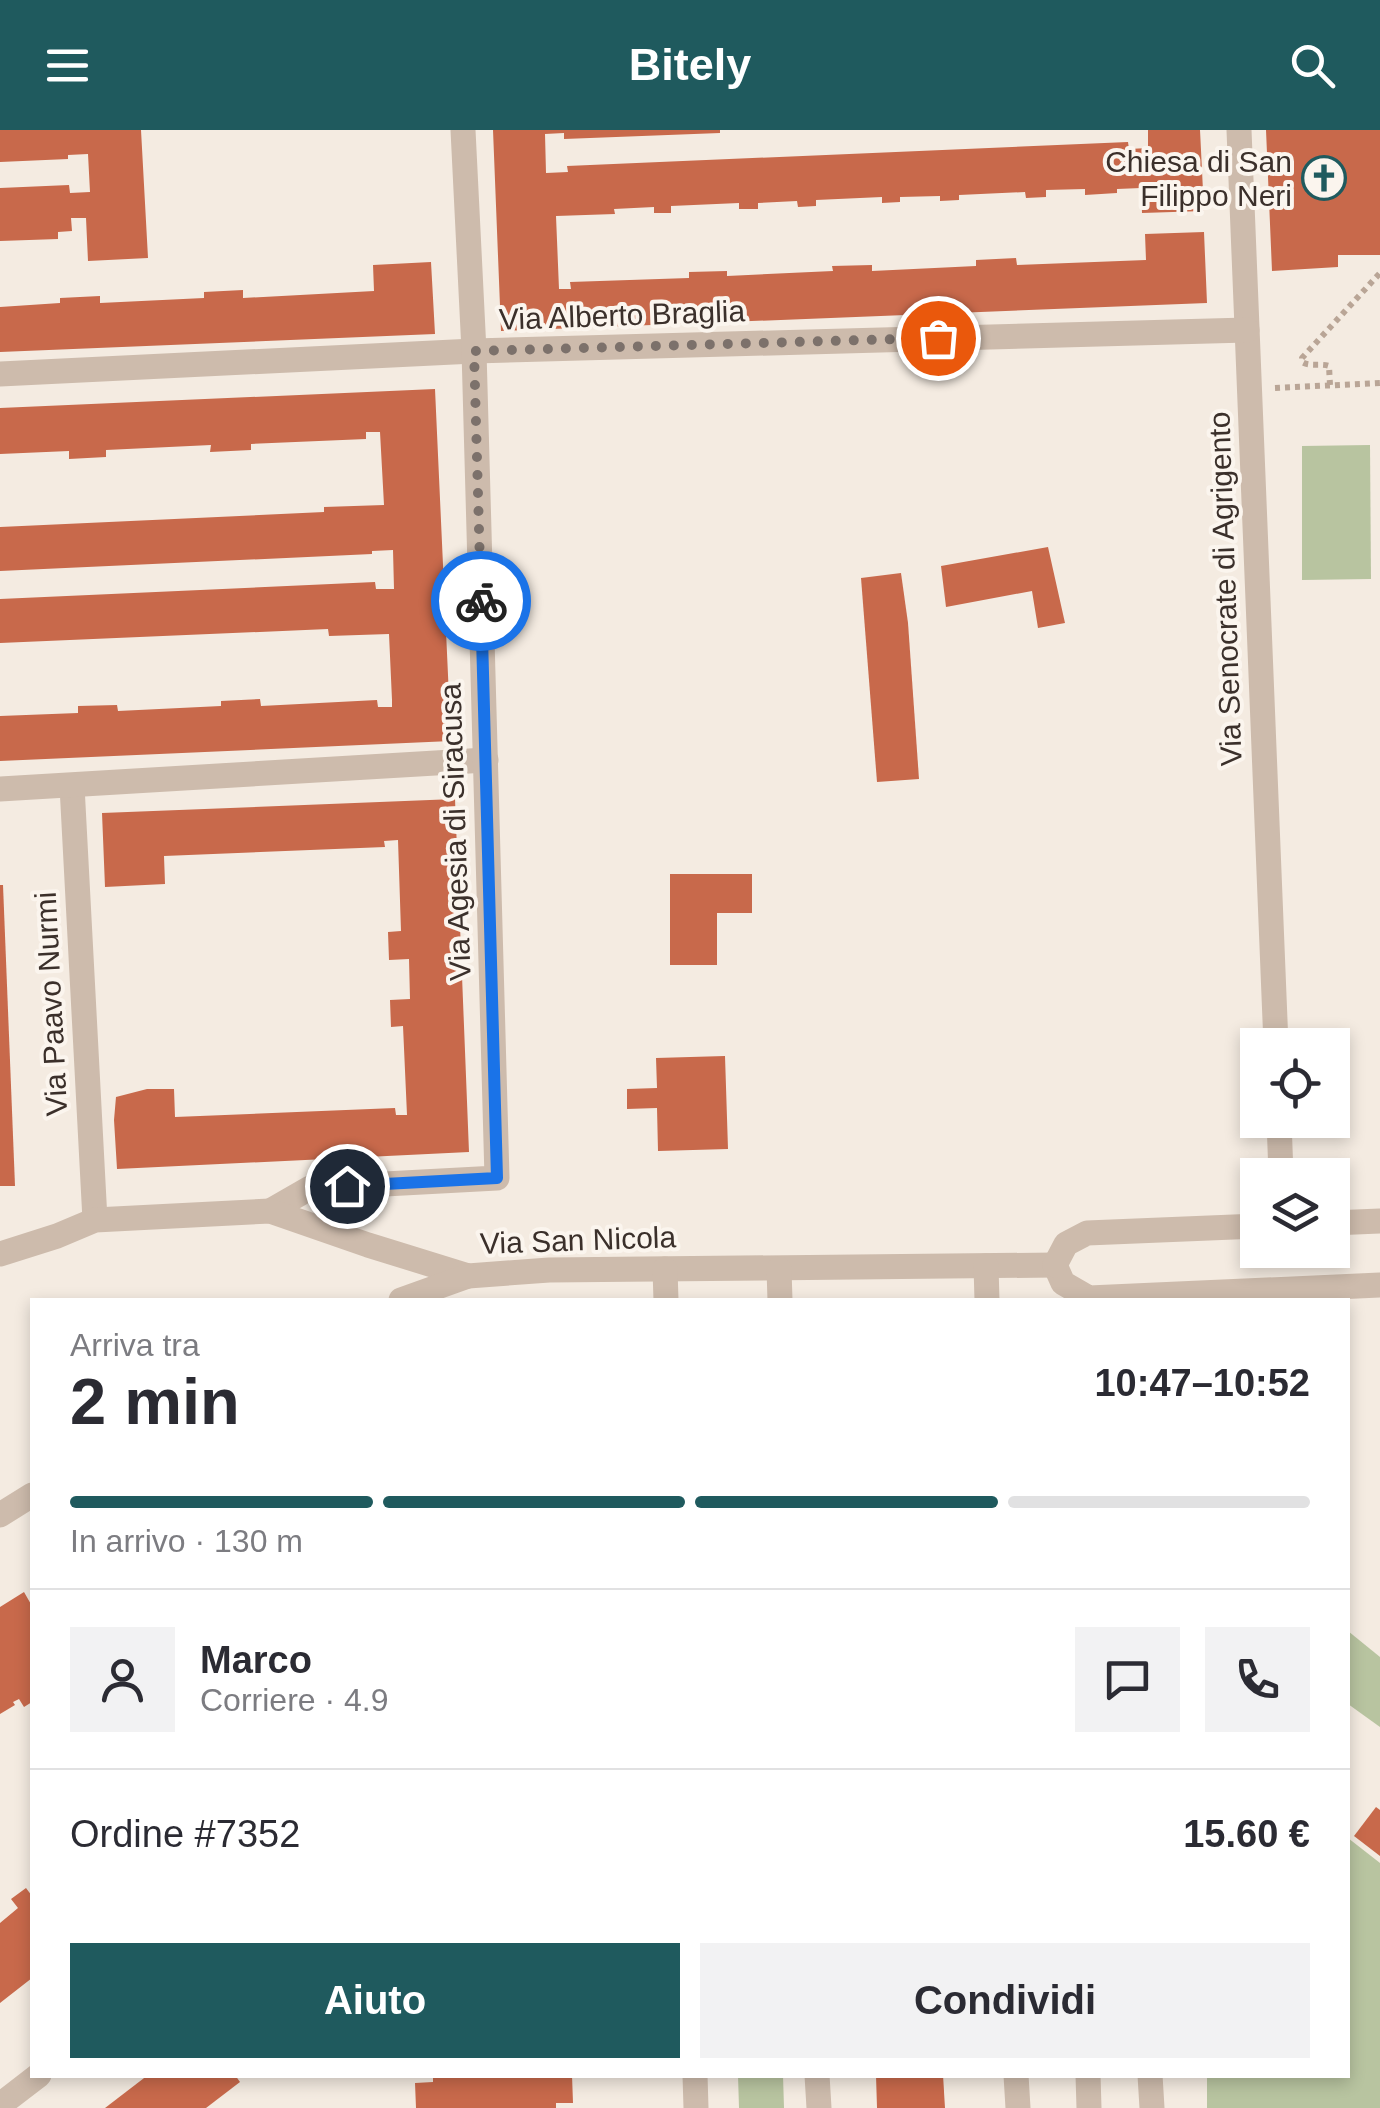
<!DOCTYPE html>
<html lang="it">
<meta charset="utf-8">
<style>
:root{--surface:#fff;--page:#f2f2f3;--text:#2b2b33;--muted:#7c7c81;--line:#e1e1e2;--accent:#1f5a5e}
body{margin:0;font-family:Arial,sans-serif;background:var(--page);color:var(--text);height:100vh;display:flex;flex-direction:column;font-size:38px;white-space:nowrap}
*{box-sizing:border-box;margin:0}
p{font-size:32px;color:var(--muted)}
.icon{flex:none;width:55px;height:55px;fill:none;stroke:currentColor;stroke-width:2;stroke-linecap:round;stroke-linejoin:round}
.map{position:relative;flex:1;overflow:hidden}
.details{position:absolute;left:30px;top:1168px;width:1320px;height:780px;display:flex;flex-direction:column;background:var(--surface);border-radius:0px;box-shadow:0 5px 15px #0003}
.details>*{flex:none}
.fabs{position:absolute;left:1240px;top:898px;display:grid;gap:20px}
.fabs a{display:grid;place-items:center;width:110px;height:110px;border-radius:0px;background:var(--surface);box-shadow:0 5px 15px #0003;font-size:50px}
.pin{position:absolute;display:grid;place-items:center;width:85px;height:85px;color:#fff;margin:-42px;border:5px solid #fff;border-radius:50%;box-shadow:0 2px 10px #0007}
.courier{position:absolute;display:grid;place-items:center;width:100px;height:100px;margin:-50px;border:8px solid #1a73e8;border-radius:50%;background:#fff;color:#222;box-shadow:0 2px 12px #0007}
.head em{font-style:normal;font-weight:600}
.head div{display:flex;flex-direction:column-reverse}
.head{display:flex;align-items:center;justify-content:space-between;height:170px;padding:0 40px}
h1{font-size:65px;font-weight:600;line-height:75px}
.bar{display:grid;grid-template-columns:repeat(4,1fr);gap:15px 10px;align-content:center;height:120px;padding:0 40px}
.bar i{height:12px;border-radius:8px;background:var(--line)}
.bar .current{background:var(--accent)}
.bar p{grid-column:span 4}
.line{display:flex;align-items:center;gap:25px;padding:0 40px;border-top:2px solid var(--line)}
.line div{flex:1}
.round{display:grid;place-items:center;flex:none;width:105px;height:105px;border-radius:0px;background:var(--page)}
.action{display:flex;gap:20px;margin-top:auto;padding:20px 40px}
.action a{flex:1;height:115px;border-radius:0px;background:var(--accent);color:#fff;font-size:40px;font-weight:600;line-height:115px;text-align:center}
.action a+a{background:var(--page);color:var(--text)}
header{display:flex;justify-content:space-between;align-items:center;height:130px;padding:0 40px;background:var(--accent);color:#fff;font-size:45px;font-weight:600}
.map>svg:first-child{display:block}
.green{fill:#b8c4a0}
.building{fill:#c8694b}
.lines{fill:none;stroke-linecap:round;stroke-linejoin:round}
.path{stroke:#b9a596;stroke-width:6;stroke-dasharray:5 5;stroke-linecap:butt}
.street{stroke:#cdbbac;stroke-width:25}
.done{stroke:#7c716b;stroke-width:10;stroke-dasharray:0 18}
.route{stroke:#1a73e8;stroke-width:12}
.labels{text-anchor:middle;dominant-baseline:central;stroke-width:8;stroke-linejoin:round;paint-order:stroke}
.poi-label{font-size:30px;fill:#3b302b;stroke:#fbf5ee;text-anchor:end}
.street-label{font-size:30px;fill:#3b302b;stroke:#fbf5ee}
</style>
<header><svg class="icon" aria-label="menu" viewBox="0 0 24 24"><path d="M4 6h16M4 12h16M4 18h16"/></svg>Bitely<svg class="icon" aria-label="search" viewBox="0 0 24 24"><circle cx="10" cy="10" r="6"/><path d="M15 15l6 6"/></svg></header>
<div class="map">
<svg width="1380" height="1978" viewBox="0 0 1380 1978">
<rect width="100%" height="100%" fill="#f4ebe1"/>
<g class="green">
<polygon points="1370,315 1371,449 1302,450 1302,316"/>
<polygon points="1348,1501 1380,1527 1380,1597 1348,1574"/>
<polygon points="1348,1708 1380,1733 1380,1978 1207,1978 1207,1945 1348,1945"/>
<polygon points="738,1945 783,1945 784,1978 739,1978"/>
</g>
<g class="building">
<polygon points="0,0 141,0 148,128 88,131 86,88 71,88 72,101 58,102 58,109 0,111 0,58 69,55 70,63 90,62 88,24 68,25 68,29 0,32"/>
<polygon points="493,0 720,0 720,3 564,9 564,3 545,4 546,43 568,42 567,36 1128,12 1129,19 1148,18 1148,0 1200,0 1204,81 1142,83 1141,58 1117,59 1117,63 1085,65 1085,59 1046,60 1046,67 1026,68 1025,62 959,65 959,70 940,71 940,66 900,67 900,72 882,73 882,67 816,70 816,76 798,77 797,71 758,73 758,79 739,79 739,73 671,76 671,83 654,83 654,77 614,79 615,84 556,86 559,159 571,159 570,152 689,148 689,142 727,141 727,146 833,141 832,136 872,135 872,141 976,136 976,130 1016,128 1017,135 1146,130 1145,104 1204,102 1207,173 501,201"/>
<polygon points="1266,0 1380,0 1380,125 1338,125 1338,137 1272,141"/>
<polygon points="431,132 435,204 0,222 0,177 60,173 60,168 100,166 100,173 204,168 204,162 243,160 243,168 374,161 373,135"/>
<polygon points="435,259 451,611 0,631 0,586 78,583 78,576 117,575 118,581 221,576 221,571 260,569 261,576 377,570 378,577 392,577 392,570 389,504 329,506 328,499 0,513 0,469 375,452 376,459 394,459 393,420 372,421 372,424 0,441 0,397 324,382 324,377 384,375 380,302 366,302 366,309 251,314 251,320 210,322 211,315 106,320 106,327 69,329 69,321 0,324 0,278"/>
<polygon points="1048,417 1065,493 1038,498 1032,461 946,477 941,436"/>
<polygon points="901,443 908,493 919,649 877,652 861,448"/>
<polygon points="455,669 469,1022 117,1039 114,990 116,967 147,959 174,959 175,987 395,978 396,985 407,985 403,896 391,897 390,870 410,869 409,829 389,830 388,802 401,801 398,710 384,711 385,717 164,726 165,754 105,757 102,683"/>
<polygon points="670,744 752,744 752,783 717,783 717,835 670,835"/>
<polygon points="0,755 3,755 15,1056 0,1056"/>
<polygon points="725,926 728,1019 658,1021 657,978 627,979 627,959 657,958 656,928"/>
<polygon points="24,1462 32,1476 32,1572 24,1577 19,1569 13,1572 15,1575 0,1584 0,1477"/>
<polygon points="1376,1677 1380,1680 1380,1726 1354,1706"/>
<polygon points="26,1758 32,1766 32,1848 0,1873 0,1793 18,1778 11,1769"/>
<polygon points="148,1945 235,1945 240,1952 206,1978 105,1978"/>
<polygon points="433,1945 572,1945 573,1973 556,1973 556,1978 416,1978 415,1953 433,1952"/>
<polygon points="876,1945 943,1945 945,1978 877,1978"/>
</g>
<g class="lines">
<g class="path">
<path d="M1330,255L1329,236C1320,233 1310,237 1302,232V228L1380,143"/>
<polyline points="1275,258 1380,253"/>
</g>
<g class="street">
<polyline points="1239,0 1276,915"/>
<polyline points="0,244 474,221 1247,200"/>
<polyline points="72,656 95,1090"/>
<polyline points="0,659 486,630"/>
<polyline points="1279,990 1281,1045"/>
<polyline points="270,1081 310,1058 497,1048 474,221 463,0"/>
<polyline points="1332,1093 1380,1091"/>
<polyline points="0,1124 57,1106 95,1090 270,1081 368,1115 468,1146 549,1140 1055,1135"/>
<polyline points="1055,1135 1063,1153 1089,1168 1380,1155"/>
<polyline points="1055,1135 1066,1114 1087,1103 1258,1096"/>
<polyline points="986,1136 987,1170"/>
<polyline points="665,1139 666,1170"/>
<polyline points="779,1139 780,1170"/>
<polyline points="401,1170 468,1146"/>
<polyline points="0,1385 32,1365"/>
<polyline points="695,1945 696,1978"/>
<polyline points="817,1945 819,1978"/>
<polyline points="1016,1945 1018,1978"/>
<polyline points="1088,1945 1089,1978"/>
<polyline points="1150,1945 1152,1978"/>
<polyline points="0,1975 39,1945"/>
</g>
</g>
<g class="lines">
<polyline class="done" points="481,471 474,221 938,208"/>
<polyline class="route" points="347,1056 497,1048 481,471"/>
</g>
<defs>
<g id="church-ring" transform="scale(2.25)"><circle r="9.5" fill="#fbf5ee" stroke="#1f5a5e" stroke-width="1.5"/><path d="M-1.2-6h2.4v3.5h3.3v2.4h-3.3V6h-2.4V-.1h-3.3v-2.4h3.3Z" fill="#1f5a5e"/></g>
</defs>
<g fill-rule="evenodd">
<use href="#church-ring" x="1324" y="48"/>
</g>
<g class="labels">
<g class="poi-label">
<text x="1292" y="31">Chiesa di San<tspan x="1292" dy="34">Filippo Neri</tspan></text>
</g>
<g class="street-label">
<text transform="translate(622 185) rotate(-2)">Via Alberto Braglia</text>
<text transform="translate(1225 459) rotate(-92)">Via Senocrate di Agrigento</text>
<text transform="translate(455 702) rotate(-92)">Via Agesia di Siracusa</text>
<text transform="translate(51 874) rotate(-93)">Via Paavo Nurmi</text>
<text transform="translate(578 1110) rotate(-2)">Via San Nicola</text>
</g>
</g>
</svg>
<div class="fabs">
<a><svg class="icon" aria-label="locate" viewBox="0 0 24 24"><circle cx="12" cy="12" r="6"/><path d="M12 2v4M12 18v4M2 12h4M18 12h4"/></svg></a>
<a><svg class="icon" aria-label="layers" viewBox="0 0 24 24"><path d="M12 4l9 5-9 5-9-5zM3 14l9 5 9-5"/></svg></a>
</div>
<div class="pin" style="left:938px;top:208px;background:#ea580c"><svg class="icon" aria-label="bag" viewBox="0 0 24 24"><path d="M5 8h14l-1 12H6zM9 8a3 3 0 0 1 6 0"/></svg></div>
<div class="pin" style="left:347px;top:1056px;background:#1f2937"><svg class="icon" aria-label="home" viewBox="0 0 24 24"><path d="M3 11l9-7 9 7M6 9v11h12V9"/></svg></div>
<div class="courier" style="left:481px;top:471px"><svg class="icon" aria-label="bike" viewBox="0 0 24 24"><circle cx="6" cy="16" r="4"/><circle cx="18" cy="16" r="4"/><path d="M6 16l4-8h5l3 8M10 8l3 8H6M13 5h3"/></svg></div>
<section class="details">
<div class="head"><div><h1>2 min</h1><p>Arriva tra</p></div><em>10:47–10:52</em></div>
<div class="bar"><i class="current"></i><i class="current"></i><i class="current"></i><i></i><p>In arrivo · 130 m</p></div>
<div class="line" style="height:180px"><a class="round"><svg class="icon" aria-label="person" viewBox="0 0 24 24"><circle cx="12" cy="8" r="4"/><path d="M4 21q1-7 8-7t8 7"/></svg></a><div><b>Marco</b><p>Corriere · 4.9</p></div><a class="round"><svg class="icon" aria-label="chat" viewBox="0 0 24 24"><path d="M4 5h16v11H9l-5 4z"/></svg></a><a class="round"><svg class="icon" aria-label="phone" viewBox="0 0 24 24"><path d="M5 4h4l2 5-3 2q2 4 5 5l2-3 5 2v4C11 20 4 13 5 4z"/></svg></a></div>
<div class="line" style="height:130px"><div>Ordine #7352</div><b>15.60 €</b></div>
<div class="action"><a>Aiuto</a><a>Condividi</a></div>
</section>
</div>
